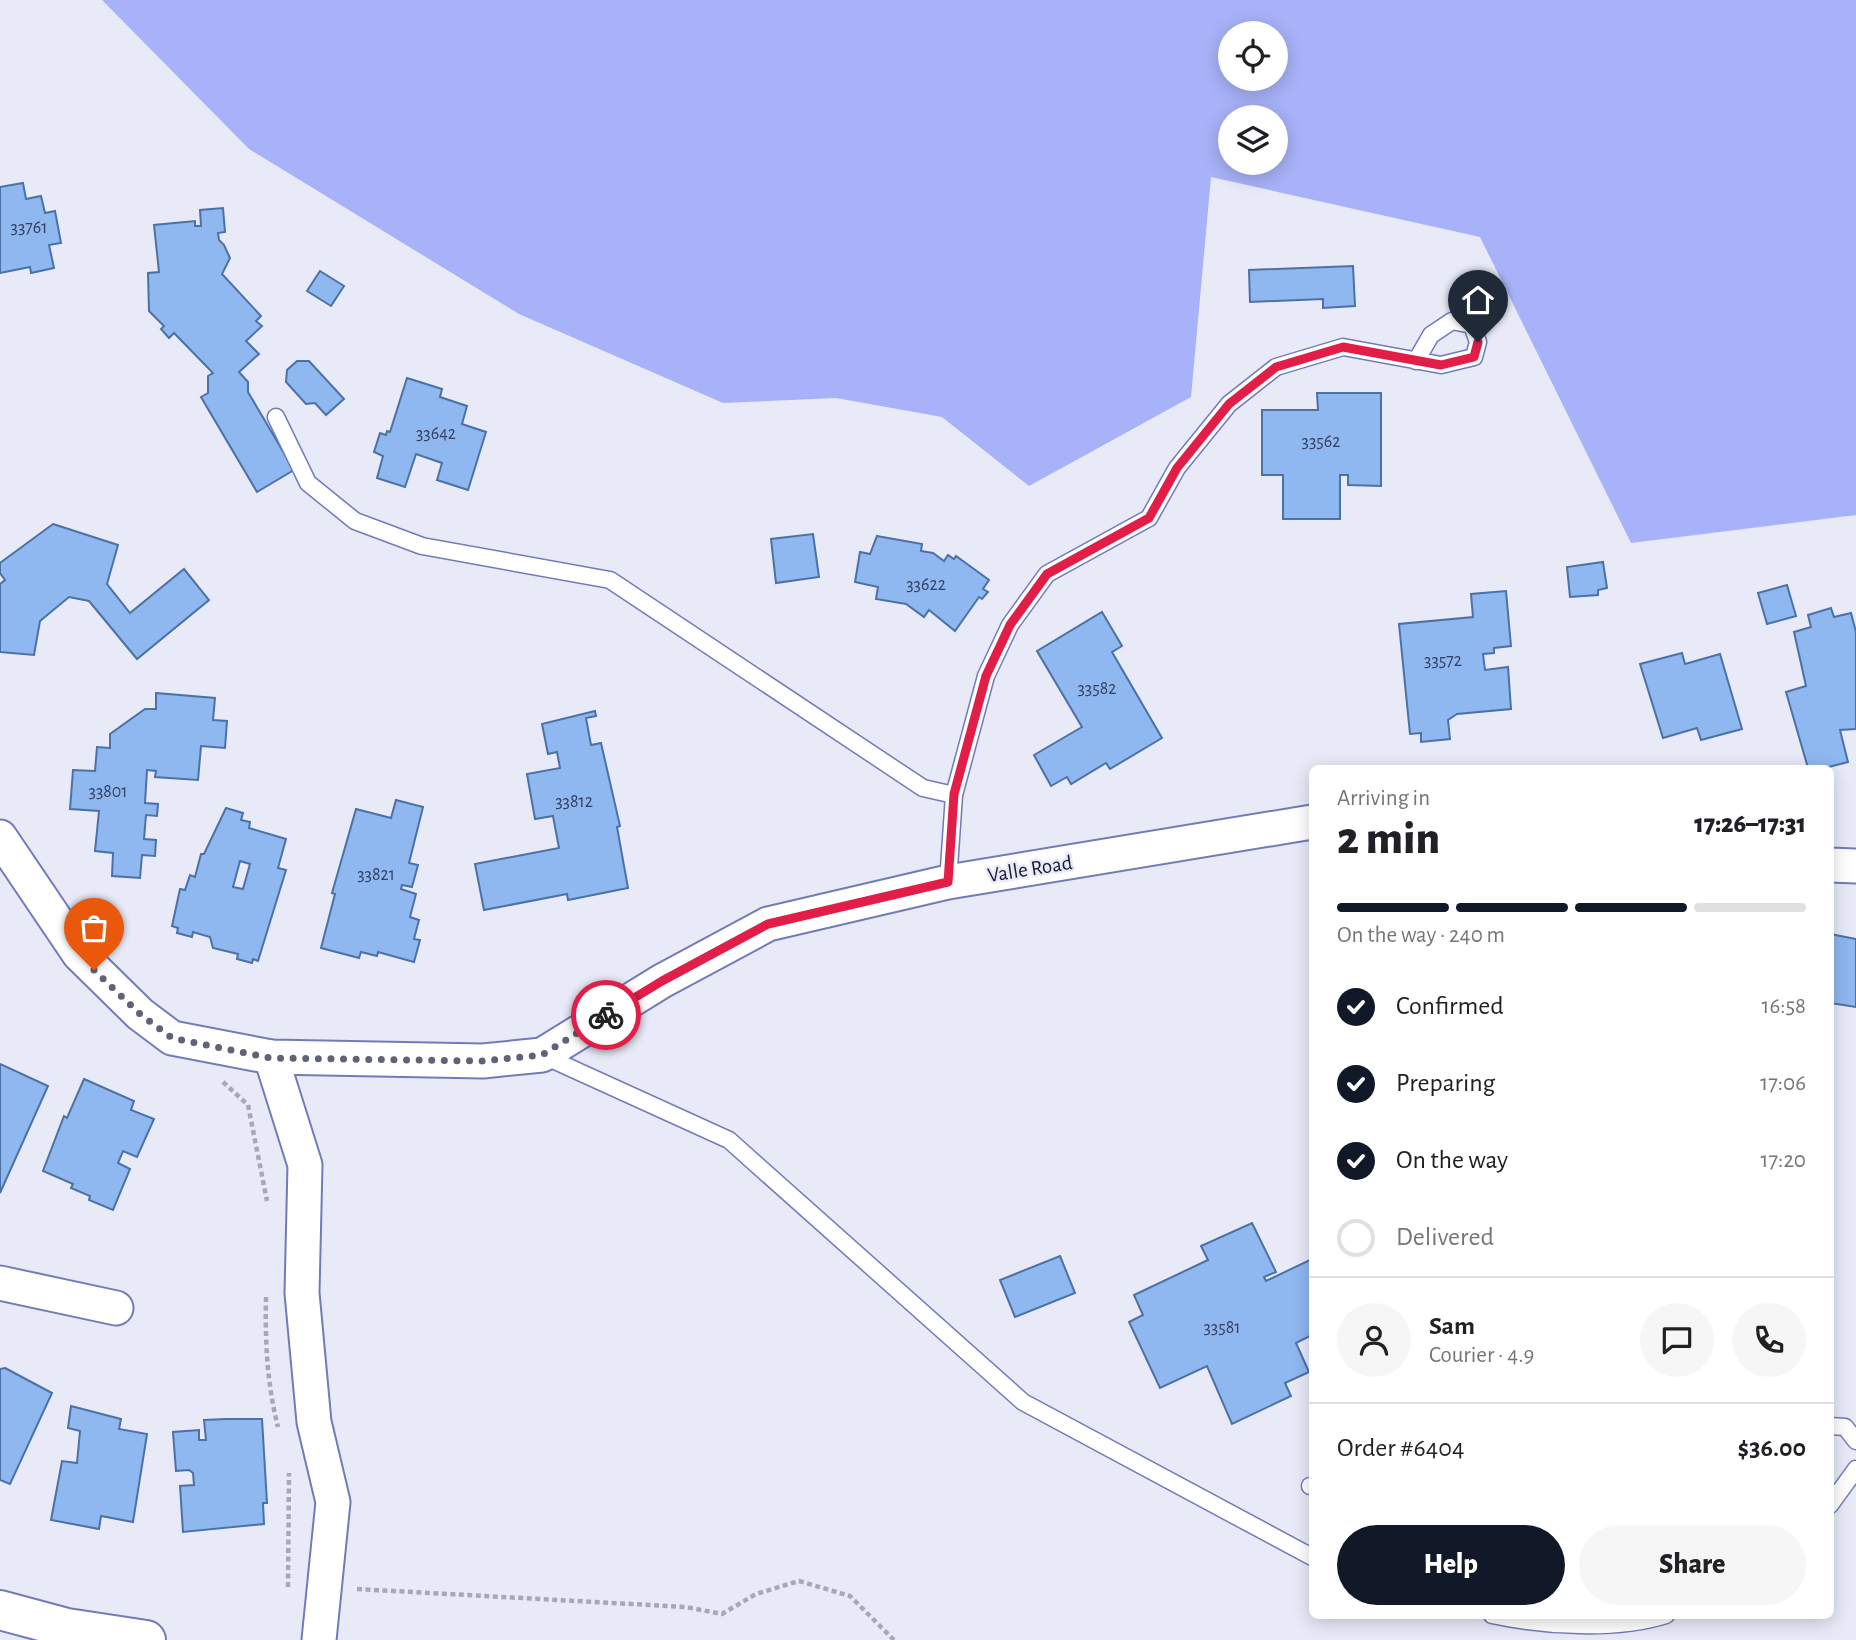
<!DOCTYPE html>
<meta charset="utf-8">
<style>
:root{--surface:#fff;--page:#f6f6f6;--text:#202124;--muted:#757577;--line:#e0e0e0;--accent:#111827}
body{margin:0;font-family:"Alegreya Sans",sans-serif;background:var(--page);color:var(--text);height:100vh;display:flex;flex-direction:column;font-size:26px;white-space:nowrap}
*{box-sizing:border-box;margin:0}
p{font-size:23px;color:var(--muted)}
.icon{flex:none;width:38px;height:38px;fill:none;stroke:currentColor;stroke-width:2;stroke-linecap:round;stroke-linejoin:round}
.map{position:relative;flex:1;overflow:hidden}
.sheet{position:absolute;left:1309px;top:765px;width:525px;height:854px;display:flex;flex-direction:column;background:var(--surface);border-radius:10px;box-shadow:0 4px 18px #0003}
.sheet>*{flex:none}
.fabs{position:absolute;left:1218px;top:21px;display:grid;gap:14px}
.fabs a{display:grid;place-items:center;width:70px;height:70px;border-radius:50%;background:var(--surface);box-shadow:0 4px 18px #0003;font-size:35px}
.pin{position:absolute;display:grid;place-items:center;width:60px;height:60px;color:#fff;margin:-72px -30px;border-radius:50% 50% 50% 0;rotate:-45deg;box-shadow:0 0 7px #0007}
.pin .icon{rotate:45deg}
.courier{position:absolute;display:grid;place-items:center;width:70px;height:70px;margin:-35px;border:5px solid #e11d48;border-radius:50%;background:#fff;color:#222;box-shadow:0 2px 9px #0007}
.head em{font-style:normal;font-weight:800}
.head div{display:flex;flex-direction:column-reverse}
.head{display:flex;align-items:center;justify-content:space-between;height:119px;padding:0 28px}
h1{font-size:46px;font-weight:800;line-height:52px}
.bar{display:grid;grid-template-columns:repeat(4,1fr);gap:10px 7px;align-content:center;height:84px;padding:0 28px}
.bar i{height:9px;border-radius:5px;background:var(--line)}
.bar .selected{background:var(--accent)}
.bar p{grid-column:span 4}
.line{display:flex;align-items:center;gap:18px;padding:0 28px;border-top:2px solid var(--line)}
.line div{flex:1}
.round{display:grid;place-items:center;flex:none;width:74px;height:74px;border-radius:37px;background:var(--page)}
ol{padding:0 28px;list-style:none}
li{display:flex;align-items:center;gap:21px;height:77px}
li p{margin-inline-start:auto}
li .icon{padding:7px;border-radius:50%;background:var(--accent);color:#fff;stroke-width:4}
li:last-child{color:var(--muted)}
li i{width:38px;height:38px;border:4px solid var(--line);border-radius:50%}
.cta{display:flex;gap:14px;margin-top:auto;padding:14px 28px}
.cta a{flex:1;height:80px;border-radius:42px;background:var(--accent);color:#fff;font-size:28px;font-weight:800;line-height:80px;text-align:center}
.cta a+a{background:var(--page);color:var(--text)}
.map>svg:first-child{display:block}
.green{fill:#a7b2f8;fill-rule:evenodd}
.building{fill:#8fb7f0;stroke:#4c71a5;stroke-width:2;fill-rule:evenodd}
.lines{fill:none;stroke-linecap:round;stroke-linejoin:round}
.service-casing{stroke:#727bb8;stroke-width:19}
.minor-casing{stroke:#727bb8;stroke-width:37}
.tertiary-casing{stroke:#727bb8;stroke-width:42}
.path{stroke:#a6a8ba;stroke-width:4.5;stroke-dasharray:5 3.5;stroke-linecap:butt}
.service{stroke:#fff;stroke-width:16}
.minor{stroke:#fff;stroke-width:33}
.tertiary{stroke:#fff;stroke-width:38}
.done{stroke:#606377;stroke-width:7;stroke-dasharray:0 12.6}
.route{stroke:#e11d48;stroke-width:9}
.labels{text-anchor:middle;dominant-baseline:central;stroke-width:5;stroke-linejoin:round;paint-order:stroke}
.number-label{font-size:18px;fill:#354162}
.street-label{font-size:21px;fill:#171a32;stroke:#e8eaf8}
</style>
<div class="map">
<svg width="1856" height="1640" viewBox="0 0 1856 1640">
<rect width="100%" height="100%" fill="#e8eaf8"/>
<path class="green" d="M102,0H1856V515L1631,543L1480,237L1211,177L1191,397L1029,486L942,417L836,398L723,403L519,314L249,149ZM1230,33H1276V79H1230ZM1230,117H1276V163H1230Z"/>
<g class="building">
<polygon points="23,183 26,199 41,196 45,213 55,211 61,243 49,245 54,268 31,273 30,267 0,273 0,187"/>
<polygon points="223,208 225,232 218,233 219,240 224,245 230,258 222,274 261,316 256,321 262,326 246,341 259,354 239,372 248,382 248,392 294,470 257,492 201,397 208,393 208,376 213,373 174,333 169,338 161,329 164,326 149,311 148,273 159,272 154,225 195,221 195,226 201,226 200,210"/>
<polygon points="1353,266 1355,306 1323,308 1323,299 1250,302 1249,270"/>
<polygon points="320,271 344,286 331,306 307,291"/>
<polygon points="297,361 309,361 344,399 326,415 315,403 306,404 286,382 287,370"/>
<polygon points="407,378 442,389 440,397 467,406 462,424 486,432 468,490 437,480 442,463 416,454 405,487 377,478 383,456 374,452 380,433 386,435 387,431 390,432"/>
<polygon points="1317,393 1381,393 1381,486 1348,485 1348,475 1340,475 1340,519 1283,519 1283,475 1262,475 1262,410 1318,410"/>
<polygon points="53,524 118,545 107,584 130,613 184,569 209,600 137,659 89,601 69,597 40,621 34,655 0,652 0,584 5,580 0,573 0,563"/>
<polygon points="813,534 819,577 776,583 771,539"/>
<polygon points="877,536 922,544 921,551 933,553 944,561 948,555 954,559 956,556 989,580 983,589 988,592 982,599 979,597 955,631 929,610 924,617 906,604 876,599 878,587 855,582 860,552 870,554"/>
<polygon points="1603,562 1607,588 1598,590 1598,595 1570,597 1567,567"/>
<polygon points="1787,585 1796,616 1767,624 1758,593"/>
<polygon points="1506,591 1511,646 1494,648 1494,653 1483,654 1485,670 1508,667 1511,709 1457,714 1448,720 1450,739 1421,742 1421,733 1410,734 1399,624 1473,617 1471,594"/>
<polygon points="1831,608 1834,617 1851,613 1856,632 1856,729 1840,730 1848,762 1825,768 1808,768 1786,692 1806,686 1794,632 1811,627 1808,615"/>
<polygon points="1102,612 1122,646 1112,652 1162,738 1110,769 1106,763 1071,784 1067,777 1051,786 1034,755 1082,727 1037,651"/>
<polygon points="1682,653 1685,664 1720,654 1742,729 1701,740 1697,728 1663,738 1640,664"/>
<polygon points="156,693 215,698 213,720 227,721 225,748 201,746 198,780 155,777 156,771 147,770 145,803 158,804 157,816 146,815 144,839 156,840 155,856 142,855 140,878 112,876 113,853 95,851 99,811 70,809 73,770 95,771 97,747 110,748 110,734 145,709 156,709"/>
<polygon points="595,711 596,716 586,718 591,745 601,743 620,826 617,827 628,888 568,900 567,894 484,910 475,864 559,848 553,816 535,819 527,774 560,768 557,752 548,754 542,724"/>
<polygon points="396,800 423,807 409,863 418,865 412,887 402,885 401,889 416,894 410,917 419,920 414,939 420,940 414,962 378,952 377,956 361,952 359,958 321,948 335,894 332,893 356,809 391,818"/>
<path d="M226,808L243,813L241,820L250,822L249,828L286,839L278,868L286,870L258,961L253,959L252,963L237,959L238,954L213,948L210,937L193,932L192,937L177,933L178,928L172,926L180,889L185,890L190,875L195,877L201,854H204ZM240,861L250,864L243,889L233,887Z"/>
<polygon points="1830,934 1856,939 1856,1007 1830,1003"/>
<polygon points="0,1064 48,1086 0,1193"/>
<polygon points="84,1079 134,1101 131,1110 154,1119 137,1157 123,1151 118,1163 130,1169 113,1210 89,1200 90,1196 71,1188 73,1184 43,1171 64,1116 67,1118"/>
<polygon points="1252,1223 1276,1272 1264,1277 1266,1281 1312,1259 1312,1335 1296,1343 1309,1372 1285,1383 1291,1396 1232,1424 1207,1366 1160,1388 1129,1322 1143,1315 1134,1295 1208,1260 1201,1246"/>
<polygon points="1060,1256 1075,1293 1015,1317 1000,1280"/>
<polygon points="5,1368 52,1393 10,1484 0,1480 0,1369"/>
<polygon points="71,1406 121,1419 119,1429 147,1434 133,1522 101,1516 99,1529 51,1520 62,1461 77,1463 80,1431 68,1428"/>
<polygon points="226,1419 262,1419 267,1503 263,1503 264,1524 183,1532 180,1486 194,1485 193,1473 189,1470 176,1471 173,1432 199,1430 199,1440 206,1440 204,1420"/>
</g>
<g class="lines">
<g class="service-casing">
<g id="service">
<polyline points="276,417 308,483 355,521 422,546 610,580 923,788 954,795"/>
<polyline points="948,882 954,795 986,676 1010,625 1047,574 1149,518 1177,468 1229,404 1276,367 1343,347 1441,365 1474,357 1478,342 1472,325 1452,321 1431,335 1416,361"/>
<polyline points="542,1055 729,1140 1023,1402 1312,1557"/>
<polyline points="1830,1426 1845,1427 1856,1441"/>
<polyline points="1310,1486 1312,1486"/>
<polyline points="1830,1505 1856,1469"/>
<path d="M1492,1615C1544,1626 1615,1631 1666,1615"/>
</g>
</g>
<g class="minor-casing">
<g id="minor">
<polyline points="0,837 79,954 140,1014 172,1038 271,1057 483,1061 542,1055 662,981 768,924 948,882 1312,822"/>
<polyline points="1830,865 1856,866"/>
<polyline points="271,1057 305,1165 302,1293 314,1422 333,1502 319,1640"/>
<polyline points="0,1283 116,1308"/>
</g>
</g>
<g class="tertiary-casing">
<polyline id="tertiary" points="0,1610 67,1628 146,1640"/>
</g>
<g class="path">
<polyline points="223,1082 248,1105 267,1201"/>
<path d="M266,1297C265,1342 267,1384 278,1427"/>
<polyline points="288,1587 289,1473"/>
<polyline points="357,1589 686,1607 722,1614 756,1594 799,1581 850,1596 894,1640"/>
</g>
<use href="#service" class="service"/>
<use href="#minor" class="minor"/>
<use href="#tertiary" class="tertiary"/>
</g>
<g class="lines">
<polyline class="done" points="94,970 140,1014 172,1038 271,1058 483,1061 542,1055 606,1015"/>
<polyline class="route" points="606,1015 662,981 768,924 948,882 954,794 986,676 1010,625 1047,574 1149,518 1177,468 1229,404 1276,367 1343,347 1441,365 1474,357 1478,342"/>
</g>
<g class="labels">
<g class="number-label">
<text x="29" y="228">33761</text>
<text x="436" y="434">33642</text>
<text x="1321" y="442">33562</text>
<text x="926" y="585">33622</text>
<text x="1443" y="661">33572</text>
<text x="1097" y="689">33582</text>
<text x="108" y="792">33801</text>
<text x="574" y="802">33812</text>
<text x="376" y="875">33821</text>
<text x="1222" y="1328">33581</text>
</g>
<g class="street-label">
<text transform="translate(1030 869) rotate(-9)">Valle Road</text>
</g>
</g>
</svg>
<div class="fabs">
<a><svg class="icon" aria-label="locate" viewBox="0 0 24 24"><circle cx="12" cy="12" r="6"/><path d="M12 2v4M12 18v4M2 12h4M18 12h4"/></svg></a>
<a><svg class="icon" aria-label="layers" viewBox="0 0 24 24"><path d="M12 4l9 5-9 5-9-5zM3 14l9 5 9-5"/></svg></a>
</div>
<div class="pin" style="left:94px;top:970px;background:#ea580c"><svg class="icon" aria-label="bag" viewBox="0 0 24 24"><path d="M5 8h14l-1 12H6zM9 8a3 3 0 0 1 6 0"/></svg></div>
<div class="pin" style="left:1478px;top:342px;background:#1f2937"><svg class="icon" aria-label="home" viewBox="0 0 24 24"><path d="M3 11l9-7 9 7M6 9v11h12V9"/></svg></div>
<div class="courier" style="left:606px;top:1015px"><svg class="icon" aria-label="bike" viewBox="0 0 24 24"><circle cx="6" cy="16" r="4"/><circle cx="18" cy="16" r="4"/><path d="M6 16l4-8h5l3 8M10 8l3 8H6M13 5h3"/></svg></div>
<section class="sheet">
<div class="head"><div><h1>2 min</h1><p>Arriving in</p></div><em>17:26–17:31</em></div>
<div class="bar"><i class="selected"></i><i class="selected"></i><i class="selected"></i><i></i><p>On the way · 240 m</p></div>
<ol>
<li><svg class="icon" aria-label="check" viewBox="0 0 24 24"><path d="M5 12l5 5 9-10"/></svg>Confirmed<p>16:58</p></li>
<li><svg class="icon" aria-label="check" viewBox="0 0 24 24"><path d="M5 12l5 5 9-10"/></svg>Preparing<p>17:06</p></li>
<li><svg class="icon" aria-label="check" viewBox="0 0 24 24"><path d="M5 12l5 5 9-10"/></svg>On the way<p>17:20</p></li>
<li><i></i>Delivered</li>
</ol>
<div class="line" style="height:126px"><a class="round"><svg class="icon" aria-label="person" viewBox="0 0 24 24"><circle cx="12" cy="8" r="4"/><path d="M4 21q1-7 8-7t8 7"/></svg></a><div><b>Sam</b><p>Courier · 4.9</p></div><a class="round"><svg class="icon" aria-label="chat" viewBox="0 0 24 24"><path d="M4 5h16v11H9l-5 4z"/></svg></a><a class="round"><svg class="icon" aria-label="phone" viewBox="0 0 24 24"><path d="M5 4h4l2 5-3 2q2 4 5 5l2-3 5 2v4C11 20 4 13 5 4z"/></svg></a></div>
<div class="line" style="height:91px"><div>Order #6404</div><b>$36.00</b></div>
<div class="cta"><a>Help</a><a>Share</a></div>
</section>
</div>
